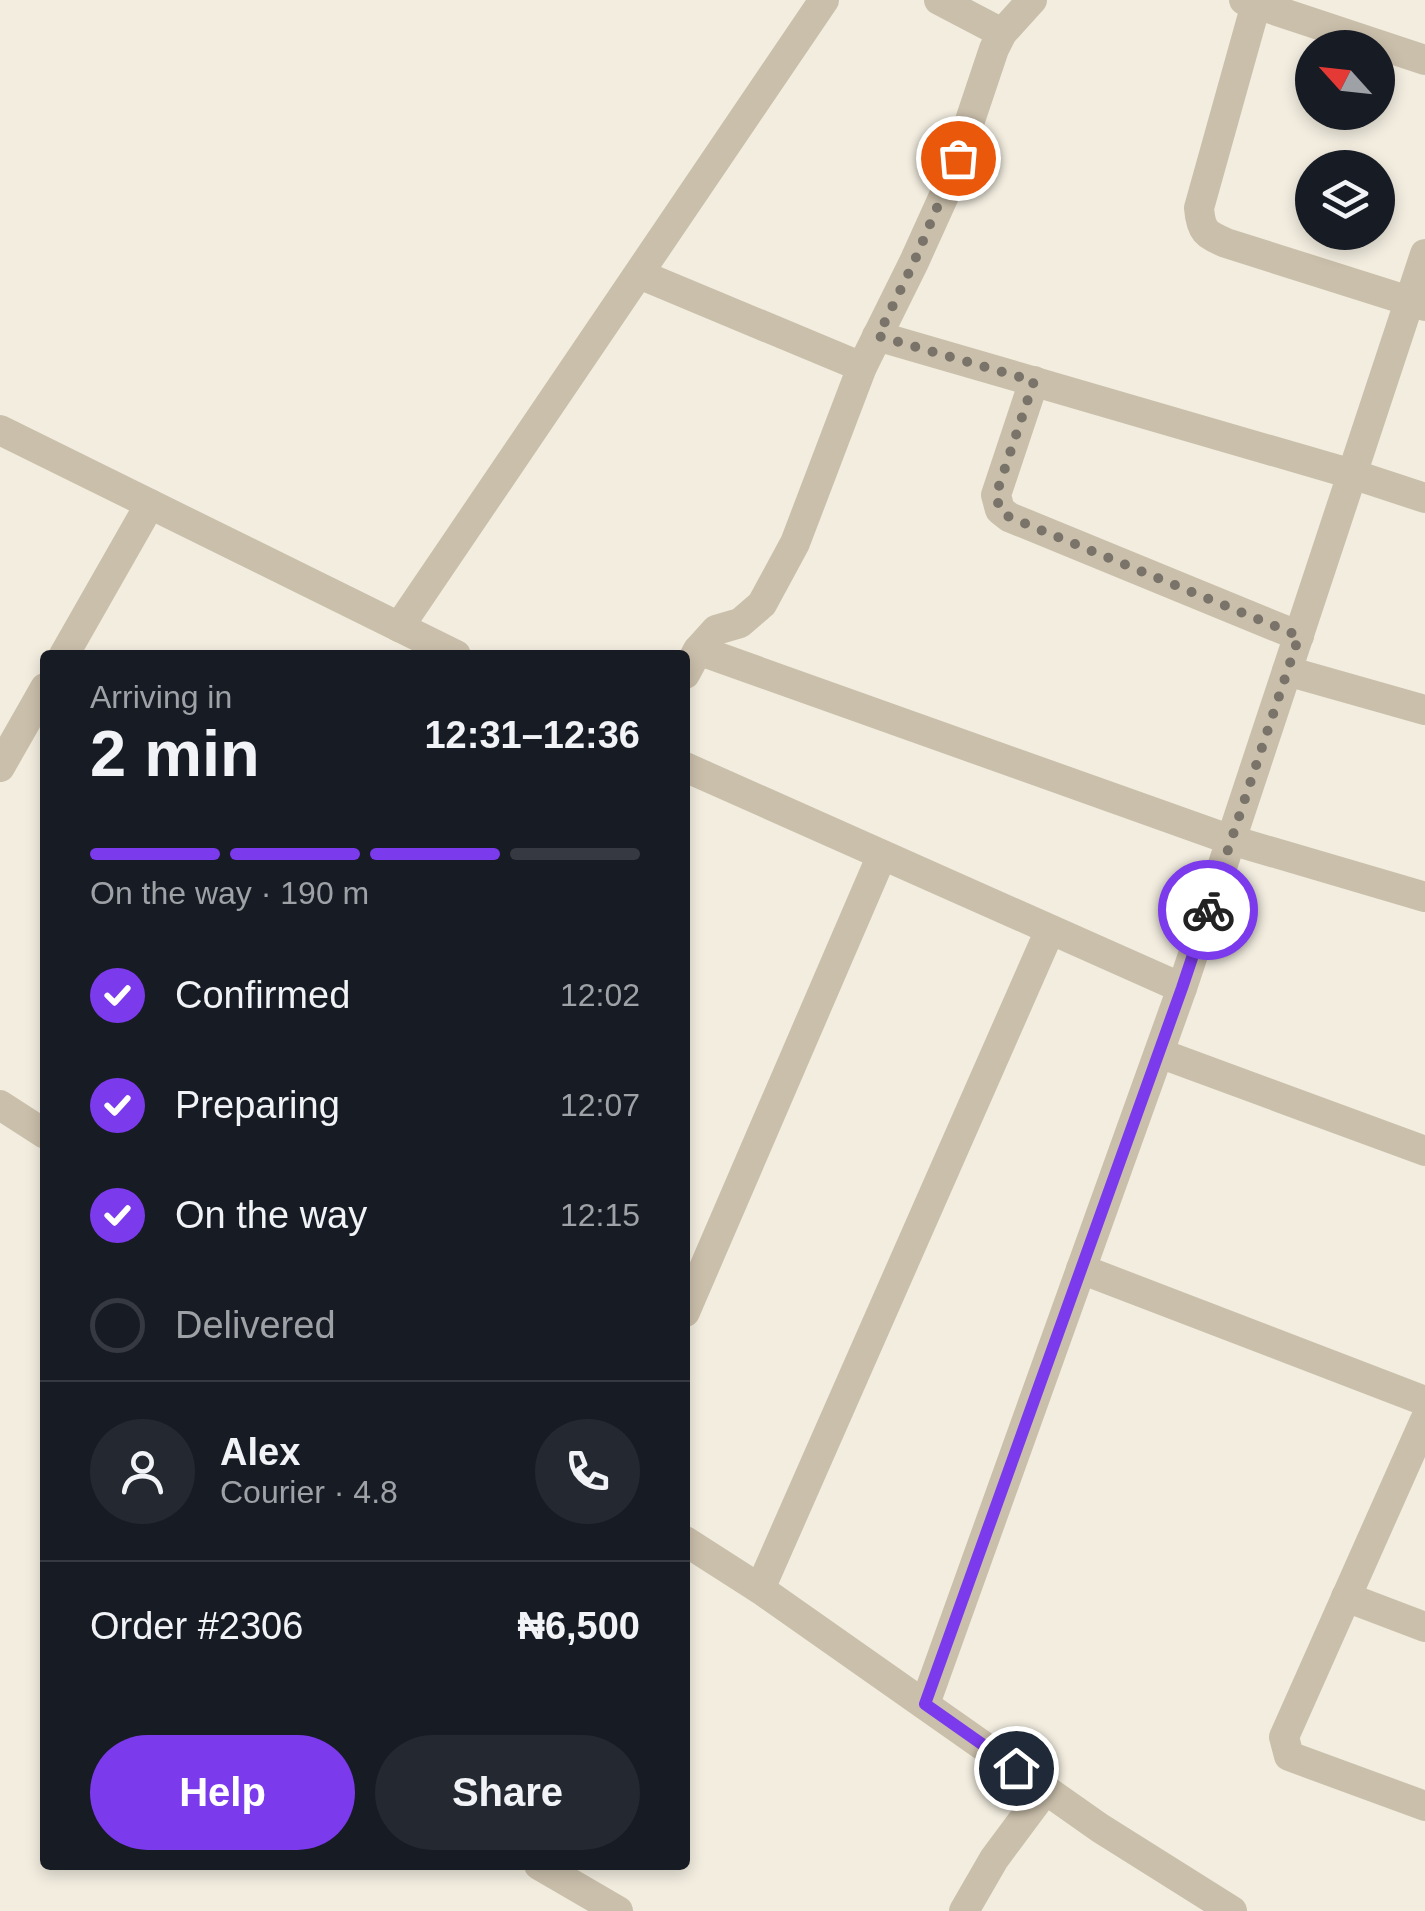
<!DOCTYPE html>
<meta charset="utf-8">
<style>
:root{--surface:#171b24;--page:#242831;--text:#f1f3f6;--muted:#9ea1a6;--line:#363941;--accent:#7c3aed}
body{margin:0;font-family:Helvetica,sans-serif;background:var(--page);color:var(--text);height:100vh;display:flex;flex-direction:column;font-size:38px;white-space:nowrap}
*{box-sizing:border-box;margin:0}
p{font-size:32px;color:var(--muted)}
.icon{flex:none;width:55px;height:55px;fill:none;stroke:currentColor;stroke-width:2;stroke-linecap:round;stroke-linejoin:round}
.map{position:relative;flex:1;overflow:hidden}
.panel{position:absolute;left:40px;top:650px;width:650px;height:1220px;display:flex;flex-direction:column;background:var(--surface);border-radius:10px;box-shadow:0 5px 15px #0003}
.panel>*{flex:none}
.needle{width:65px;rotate:297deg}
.tools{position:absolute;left:1295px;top:30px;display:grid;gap:20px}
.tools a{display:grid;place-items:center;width:100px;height:100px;border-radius:50%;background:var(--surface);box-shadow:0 5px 15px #0003;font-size:50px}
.pin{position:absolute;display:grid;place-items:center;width:85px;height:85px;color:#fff;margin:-42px;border:5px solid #fff;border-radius:50%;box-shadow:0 2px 10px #0007}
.courier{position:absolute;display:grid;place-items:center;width:100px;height:100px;margin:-50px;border:8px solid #7c3aed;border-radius:50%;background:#fff;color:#222;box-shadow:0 2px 12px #0007}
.summary em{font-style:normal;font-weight:800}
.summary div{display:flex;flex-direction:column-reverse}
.summary{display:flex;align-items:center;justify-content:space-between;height:170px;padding:0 50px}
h1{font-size:65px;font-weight:800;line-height:75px}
.bar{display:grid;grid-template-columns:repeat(4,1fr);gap:15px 10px;align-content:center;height:120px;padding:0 50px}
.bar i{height:12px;border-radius:8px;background:var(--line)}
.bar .selected{background:var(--accent)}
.bar p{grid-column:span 4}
.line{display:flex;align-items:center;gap:25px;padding:0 50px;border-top:2px solid var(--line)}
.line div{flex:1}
.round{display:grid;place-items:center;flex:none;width:105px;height:105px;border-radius:52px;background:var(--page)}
ol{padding:0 50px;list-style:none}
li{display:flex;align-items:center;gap:30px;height:110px}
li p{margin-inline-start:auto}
li .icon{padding:10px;border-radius:50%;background:var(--accent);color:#fff;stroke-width:4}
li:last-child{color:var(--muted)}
li i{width:55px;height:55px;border:5px solid var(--line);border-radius:50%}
.primary-button{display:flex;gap:20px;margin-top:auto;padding:20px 50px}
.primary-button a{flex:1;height:115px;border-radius:60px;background:var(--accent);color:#fff;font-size:40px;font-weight:800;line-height:115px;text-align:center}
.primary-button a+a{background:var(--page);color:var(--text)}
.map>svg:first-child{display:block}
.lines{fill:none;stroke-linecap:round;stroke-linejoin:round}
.minor{stroke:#cabfab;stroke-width:30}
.done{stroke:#797369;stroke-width:10;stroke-dasharray:0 18}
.route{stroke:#7c3aed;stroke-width:12}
</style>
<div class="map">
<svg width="1425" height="1911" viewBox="0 0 1425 1911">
<rect width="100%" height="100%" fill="#f2eddf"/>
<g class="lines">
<g class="minor">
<polyline points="939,0 1002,33"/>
<polyline points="1244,0 1425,60"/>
<path d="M1256,4L1199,208C1201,232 1206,234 1226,243L1425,306"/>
<polyline points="639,274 862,367"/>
<polyline points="877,336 1352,474 1425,498"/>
<polyline points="1034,381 996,495 1000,510 1009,517 1299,636"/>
<polyline points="0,430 456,655"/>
<polyline points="399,627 824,0"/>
<polyline points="698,650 1231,840 1425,897"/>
<polyline points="64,655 150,504"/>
<polyline points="1287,671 1425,710"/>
<polyline points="685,674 698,650 716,630 740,623 762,604 795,543 862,367 914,262 947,189 994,49 1002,33 1032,0"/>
<polyline points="0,767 45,688"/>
<polyline points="685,767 1182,988"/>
<polyline points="1159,1053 1425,1151"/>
<polyline points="0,1105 45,1134"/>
<polyline points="1081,1269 1425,1401"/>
<polyline points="685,1312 882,855"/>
<polyline points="1425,1420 1284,1737 1289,1756 1425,1806"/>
<polyline points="685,1541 760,1589 1100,1828 1232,1911"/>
<polyline points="760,1589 1050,930"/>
<polyline points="1346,1597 1425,1627"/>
<polyline points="925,1704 1182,988 1425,254"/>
<polyline points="539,1865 618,1911"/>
<polyline points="964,1911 994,1859 1046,1789"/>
</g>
</g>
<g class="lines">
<polyline class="done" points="958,158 914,262 878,336 1034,381 996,495 1000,510 1009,517 1299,636 1208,910"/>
<polyline class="route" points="1016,1768 925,1704 1182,988 1208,910"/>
</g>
</svg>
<div class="tools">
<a><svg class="needle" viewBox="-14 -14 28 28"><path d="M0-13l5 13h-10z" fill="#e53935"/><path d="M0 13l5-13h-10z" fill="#9ea1a6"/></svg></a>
<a><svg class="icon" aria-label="layers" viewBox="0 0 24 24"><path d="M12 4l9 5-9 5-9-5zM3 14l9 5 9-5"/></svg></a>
</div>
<div class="pin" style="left:958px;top:158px;background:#ea580c"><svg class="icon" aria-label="bag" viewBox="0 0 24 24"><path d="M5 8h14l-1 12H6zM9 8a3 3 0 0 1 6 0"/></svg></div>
<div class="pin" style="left:1016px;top:1768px;background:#1f2937"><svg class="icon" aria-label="home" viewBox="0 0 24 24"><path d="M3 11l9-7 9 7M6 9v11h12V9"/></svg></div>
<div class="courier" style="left:1208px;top:910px"><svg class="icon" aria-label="bike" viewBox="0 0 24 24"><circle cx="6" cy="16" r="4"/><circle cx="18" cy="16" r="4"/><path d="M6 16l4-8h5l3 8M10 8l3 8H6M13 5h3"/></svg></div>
<section class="panel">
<div class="summary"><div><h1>2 min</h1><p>Arriving in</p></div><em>12:31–12:36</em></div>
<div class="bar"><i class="selected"></i><i class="selected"></i><i class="selected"></i><i></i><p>On the way · 190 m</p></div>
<ol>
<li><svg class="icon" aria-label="check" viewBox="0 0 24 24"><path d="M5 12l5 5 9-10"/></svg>Confirmed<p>12:02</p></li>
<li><svg class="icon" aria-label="check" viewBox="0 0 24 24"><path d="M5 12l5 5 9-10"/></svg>Preparing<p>12:07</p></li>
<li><svg class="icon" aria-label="check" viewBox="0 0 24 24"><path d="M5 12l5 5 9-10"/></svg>On the way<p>12:15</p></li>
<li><i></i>Delivered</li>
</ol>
<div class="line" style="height:180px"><a class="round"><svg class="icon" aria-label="person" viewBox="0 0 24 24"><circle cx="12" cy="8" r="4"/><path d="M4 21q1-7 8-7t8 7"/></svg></a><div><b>Alex</b><p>Courier · 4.8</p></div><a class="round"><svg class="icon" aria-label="phone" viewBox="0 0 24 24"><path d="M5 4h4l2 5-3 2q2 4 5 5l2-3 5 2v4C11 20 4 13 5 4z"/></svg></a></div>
<div class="line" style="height:130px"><div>Order #2306</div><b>₦6,500</b></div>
<div class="primary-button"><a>Help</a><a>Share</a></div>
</section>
</div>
